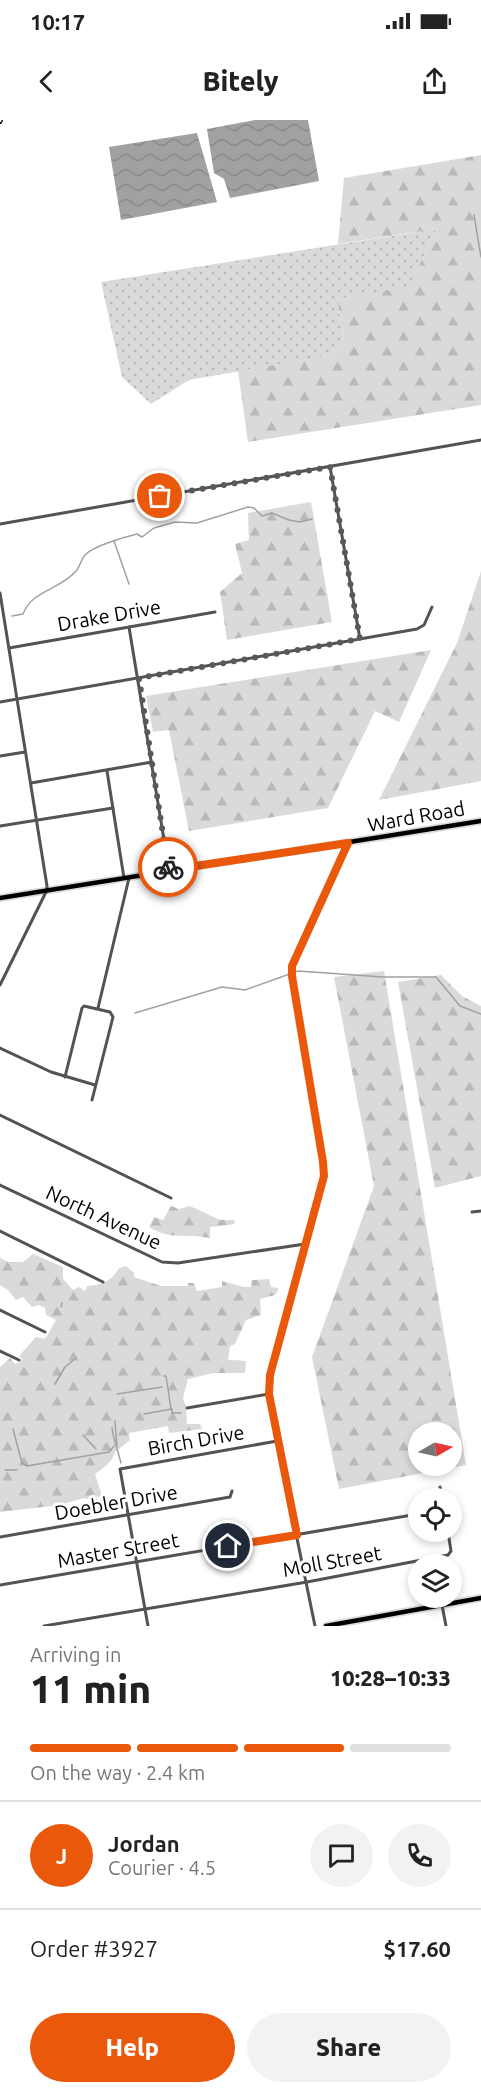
<!DOCTYPE html>
<meta charset="utf-8">
<style>
:root{--surface:#fff;--page:#f2f2f2;--text:#222;--muted:#767676;--line:#e0e0e0;--accent:#ea580c}
body{margin:0;font-family:Ubuntu,sans-serif;background:var(--page);color:var(--text);height:100vh;display:flex;flex-direction:column;font-size:22px;white-space:nowrap}
*{box-sizing:border-box;margin:0}
p{font-size:20px;color:var(--muted)}
.icon{flex:none;width:33px;height:33px;fill:none;stroke:currentColor;stroke-width:2;stroke-linecap:round;stroke-linejoin:round}
.map{position:relative;height:1506px;overflow:hidden}
.details{display:flex;flex-direction:column;background:var(--surface);flex:1}
.details>*{flex:none}
.needle{width:39px;rotate:81deg}
.fabs{position:absolute;left:408px;top:1302px;display:grid;gap:12px}
.fabs a{display:grid;place-items:center;width:54px;height:54px;border-radius:50%;background:var(--surface);box-shadow:0 3px 9px #0003;font-size:30px}
.pin{position:absolute;display:grid;place-items:center;width:51px;height:51px;color:#fff;margin:-26px;border:3px solid #fff;border-radius:50%;box-shadow:0 2px 6px #0007}
.courier{position:absolute;display:grid;place-items:center;width:60px;height:60px;margin:-30px;border:4px solid #ea580c;border-radius:50%;background:#fff;color:#222;box-shadow:0 2px 8px #0007}
.headline em{font-style:normal;font-weight:800}
.headline div{display:flex;flex-direction:column-reverse}
.headline{display:flex;align-items:center;justify-content:space-between;height:102px;padding:0 30px}
h1{font-size:39px;font-weight:800;line-height:45px}
.bar{display:grid;grid-template-columns:repeat(4,1fr);gap:9px 6px;align-content:center;height:72px;padding:0 30px}
.bar i{height:8px;border-radius:4px;background:var(--line)}
.bar .on{background:var(--accent)}
.bar p{grid-column:span 4}
.line{display:flex;align-items:center;gap:15px;padding:0 30px;border-top:2px solid var(--line)}
.line div{flex:1}
.round{display:grid;place-items:center;flex:none;width:63px;height:63px;border-radius:32px;background:var(--page)}
.button{display:flex;gap:12px;margin-top:auto;padding:12px 30px}
.button a{flex:1;height:69px;border-radius:36px;background:var(--accent);color:#fff;font-size:24px;font-weight:800;line-height:69px;text-align:center}
.button a+a{background:var(--page);color:var(--text)}
.status{display:flex;justify-content:space-between;align-items:center;height:42px;padding:0 30px;background:var(--surface);direction:ltr}
.status svg{height:16px;fill:currentColor}
header{display:flex;justify-content:space-between;align-items:center;height:78px;padding:0 30px;background:var(--surface);font-size:27px;font-weight:800}
.map>svg:first-child{display:block}
.grass{fill:url(#grass-dots)}
.forest{fill:url(#forest-firs);fill-rule:evenodd}
.water{fill:url(#water-waves)}
.lines{fill:none;stroke-linecap:round;stroke-linejoin:round}
.stream{stroke:#a1a1a1;stroke-width:1.5}
.major-casing{stroke:#dbdbdb;stroke-width:8}
.minor{stroke:#535353;stroke-width:3}
.major{stroke:#000;stroke-width:4.5}
.rail-casing{stroke:#000;stroke-width:4}
.rail{stroke:#fff;stroke-width:1.5;stroke-dasharray:4.5;stroke-linecap:butt}
.done{stroke:#595959;stroke-width:6;stroke-dasharray:0 10.8}
.route{stroke:#ea580c;stroke-width:8}
.labels{text-anchor:middle;dominant-baseline:central;stroke-width:6;stroke-linejoin:round;paint-order:stroke}
.street-label{font-size:20px;fill:#000;stroke:#fff}
</style>
<div class="status"><b>10:17</b><svg viewBox="0 0 49 12"><path d="M0 12V9h3v3zM5 12V6h3v6zM10 12V3h3v9zM15 12V0h3v12zM26 1h20v11H26zM47 4h2v5h-2z"/></svg></div>
<header><svg class="icon" aria-label="back" viewBox="0 0 24 24"><path d="M15 5l-7 7 7 7"/></svg>Bitely<svg class="icon" aria-label="share" viewBox="0 0 24 24"><path d="M12 15V3M7 8l5-5 5 5M5 13v7h14v-7"/></svg></header>
<div class="map">
<svg width="481" height="1506" viewBox="0 0 481 1506">
<defs>
<pattern id="grass-dots" width="8" height="8" patternUnits="userSpaceOnUse" patternTransform="scale(1.5)"><rect width="8" height="8" fill="#dadada"/><path d="M2 2h.1M6 6h.1" fill="none" stroke="#b9b9b9" stroke-width="1.8" stroke-linecap="round"/></pattern>
<pattern id="forest-firs" width="22" height="20" patternUnits="userSpaceOnUse" patternTransform="scale(1.5)"><rect width="22" height="20" fill="#dadada"/><path d="M5 1l3.5 6h-7zM16 11l3.5 6h-7z" fill="#b9b9b9"/></pattern>
<pattern id="water-waves" width="16" height="10" patternUnits="userSpaceOnUse" patternTransform="scale(1.5)"><rect width="16" height="10" fill="#a1a1a1"/><path d="M0 5q4-4 8 0t8 0" fill="none" stroke="#898989"/></pattern>
</defs>
<rect width="100%" height="100%" fill="#fff"/>
<polygon class="grass" points="436,109 409,168 337,179 344,219 332,235 189,260 151,284 122,257 101,162"/>
<g class="forest">
<polygon points="481,35 481,285 248,322 238,251 332,235 344,219 337,179 409,167 436,109 338,124 344,58"/>
<polygon points="311,382 332,502 227,520 220,472 242,453 235,424 249,420 248,393"/>
<polygon points="481,451 481,661 379,680 457,523"/>
<polygon points="431,530 399,602 375,591 328,688 189,711 169,610 153,612 146,576"/>
<path d="M384,851L466,1345L339,1369L312,1237L374,1066L334,857ZM418,1312H452V1346H418Z"/>
<polygon points="441,855 462,876 481,886 481,1056 435,1068 398,862"/>
<path d="M171,1086L179,1089L190,1086L220,1100H234L235,1104L210,1107V1118C186,1113 172,1121 149,1107L154,1097L163,1100Z"/>
<path d="M33,1134L63,1147V1159L73,1170L79,1167L85,1171L87,1166C101,1166 112,1161 119,1148L126,1146L134,1153V1157L161,1166H188V1163H194L197,1171L222,1167V1161L244,1167H251L252,1160L269,1159L271,1167L278,1168V1171L275,1175L260,1179L261,1195L246,1200L235,1224L230,1226L228,1240L246,1241L245,1253H214L188,1259L183,1278L186,1287L187,1304H200L202,1309L169,1313L168,1306L129,1313L130,1320L115,1332C113,1342 103,1348 95,1354L102,1376L86,1379L84,1378L60,1385L0,1392V1247L10,1238L15,1244L20,1242L22,1239L19,1236L36,1217L45,1219L56,1200L46,1195L45,1188L39,1185L32,1187L23,1177L16,1180L8,1170L0,1165V1138L8,1142H23Z"/>
</g>
<g class="water">
<polygon points="255,0 308,0 319,61 230,78 224,59 214,53 207,9"/>
<polygon points="197,13 217,82 121,100 109,27"/>
</g>
<g class="lines">
<g class="stream">
<polyline points="474,95 481,137"/>
<polyline points="114,421 129,464"/>
<path d="M12,496L23,494C32,470 60,470 76,451C80,447 81,439 85,435C93,426 125,417 137,414L142,417L154,408L175,402L197,403L248,387L254,388L262,396L272,393L289,400L300,402L312,399"/>
<polyline points="135,893 222,867 245,870 298,851 383,857 436,857 460,886 481,894"/>
<polyline points="61,1187 62,1183"/>
<polyline points="164,1256 166,1256 171,1289"/>
<polyline points="55,1264 65,1247 76,1238"/>
<polyline points="117,1274 162,1267"/>
<polyline points="144,1294 172,1289 172,1293 181,1293"/>
<polyline points="115,1301 117,1327"/>
<path d="M112,1308C114,1321 118,1331 121,1343"/>
<polyline points="13,1309 22,1343 27,1346 109,1332 114,1326"/>
<polyline points="83,1315 96,1329"/>
<polyline points="5,1350 17,1350"/>
</g>
<g class="major-casing">
<g id="major">
<polyline points="0,778 481,701"/>
<polyline points="326,1506 481,1478"/>
</g>
</g>
<g class="minor">
<polyline points="330,347 360,519"/>
<polyline points="0,404 481,320"/>
<polyline points="0,473 47,766 47,770 0,865"/>
<polyline points="129,507 169,750"/>
<polyline points="9,528 215,492"/>
<polyline points="0,582 417,509 424,505 432,487"/>
<polyline points="0,636 25,632"/>
<polyline points="107,651 124,758"/>
<polyline points="31,663 152,642"/>
<polyline points="0,706 113,688"/>
<polyline points="98,888 129,758"/>
<polyline points="0,928 51,952 95,965"/>
<polyline points="65,957 82,888 84,886 110,892 113,897 92,980"/>
<polyline points="0,995 171,1078"/>
<polyline points="0,1065 162,1142 178,1143 305,1124"/>
<polyline points="472,1092 481,1091"/>
<polyline points="0,1111 103,1162"/>
<polyline points="0,1190 45,1212"/>
<polyline points="0,1231 19,1240"/>
<polyline points="187,1288 269,1274"/>
<polyline points="440,1367 442,1378"/>
<polyline points="0,1417 230,1377 232,1371"/>
<polyline points="0,1465 418,1394"/>
<polyline points="442,1485 446,1506"/>
<polyline points="44,1506 307,1462 448,1435 451,1431 448,1412"/>
<polyline points="148,1506 120,1349 277,1321"/>
<polyline points="315,1506 277,1321 269,1274 270,1255 324,1056 323,1042 292,856 292,846 348,723"/>
</g>
<use href="#major" class="major"/>
<g class="rail-casing">
<polyline id="rail" points="0,2 1,0"/>
</g>
<use href="#rail" class="rail"/>
</g>
<g class="lines">
<polyline class="done" points="160,376 330,347 360,519 139,558 168,747"/>
<polyline class="route" points="168,747 169,750 348,723 292,846 292,856 323,1042 324,1056 270,1255 269,1274 297,1415 228,1426"/>
</g>
<g class="labels">
<g class="street-label">
<text transform="translate(109 495) rotate(-10)">Drake Drive</text>
<text transform="translate(416 696) rotate(-10)">Ward Road</text>
<text transform="translate(104 1097) rotate(25)">North Avenue</text>
<text transform="translate(196 1320) rotate(-10)">Birch Drive</text>
<text transform="translate(116 1382) rotate(-10)">Doebler Drive</text>
<text transform="translate(118 1430) rotate(-10)">Master Street</text>
<text transform="translate(332 1441) rotate(-10)">Moll Street</text>
</g>
</g>
</svg>
<div class="fabs">
<a><svg class="needle" viewBox="-14 -14 28 28"><path d="M0-13l5 13h-10z" fill="#e53935"/><path d="M0 13l5-13h-10z" fill="#767676"/></svg></a>
<a><svg class="icon" aria-label="locate" viewBox="0 0 24 24"><circle cx="12" cy="12" r="6"/><path d="M12 2v4M12 18v4M2 12h4M18 12h4"/></svg></a>
<a><svg class="icon" aria-label="layers" viewBox="0 0 24 24"><path d="M12 4l9 5-9 5-9-5zM3 14l9 5 9-5"/></svg></a>
</div>
<div class="pin" style="left:160px;top:376px;background:#ea580c"><svg class="icon" aria-label="bag" viewBox="0 0 24 24"><path d="M5 8h14l-1 12H6zM9 8a3 3 0 0 1 6 0"/></svg></div>
<div class="pin" style="left:228px;top:1426px;background:#1f2937"><svg class="icon" aria-label="home" viewBox="0 0 24 24"><path d="M3 11l9-7 9 7M6 9v11h12V9"/></svg></div>
<div class="courier" style="left:168px;top:747px"><svg class="icon" aria-label="bike" viewBox="0 0 24 24"><circle cx="6" cy="16" r="4"/><circle cx="18" cy="16" r="4"/><path d="M6 16l4-8h5l3 8M10 8l3 8H6M13 5h3"/></svg></div>
</div>
<section class="details">
<div class="headline"><div><h1>11 min</h1><p>Arriving in</p></div><em>10:28–10:33</em></div>
<div class="bar"><i class="on"></i><i class="on"></i><i class="on"></i><i></i><p>On the way · 2.4 km</p></div>
<div class="line" style="height:108px"><b class="round" style="background:var(--accent);color:#fff">J</b><div><b>Jordan</b><p>Courier · 4.5</p></div><a class="round"><svg class="icon" aria-label="chat" viewBox="0 0 24 24"><path d="M4 5h16v11H9l-5 4z"/></svg></a><a class="round"><svg class="icon" aria-label="phone" viewBox="0 0 24 24"><path d="M5 4h4l2 5-3 2q2 4 5 5l2-3 5 2v4C11 20 4 13 5 4z"/></svg></a></div>
<div class="line" style="height:78px"><div>Order #3927</div><b>$17.60</b></div>
<div class="button"><a>Help</a><a>Share</a></div>
</section>
